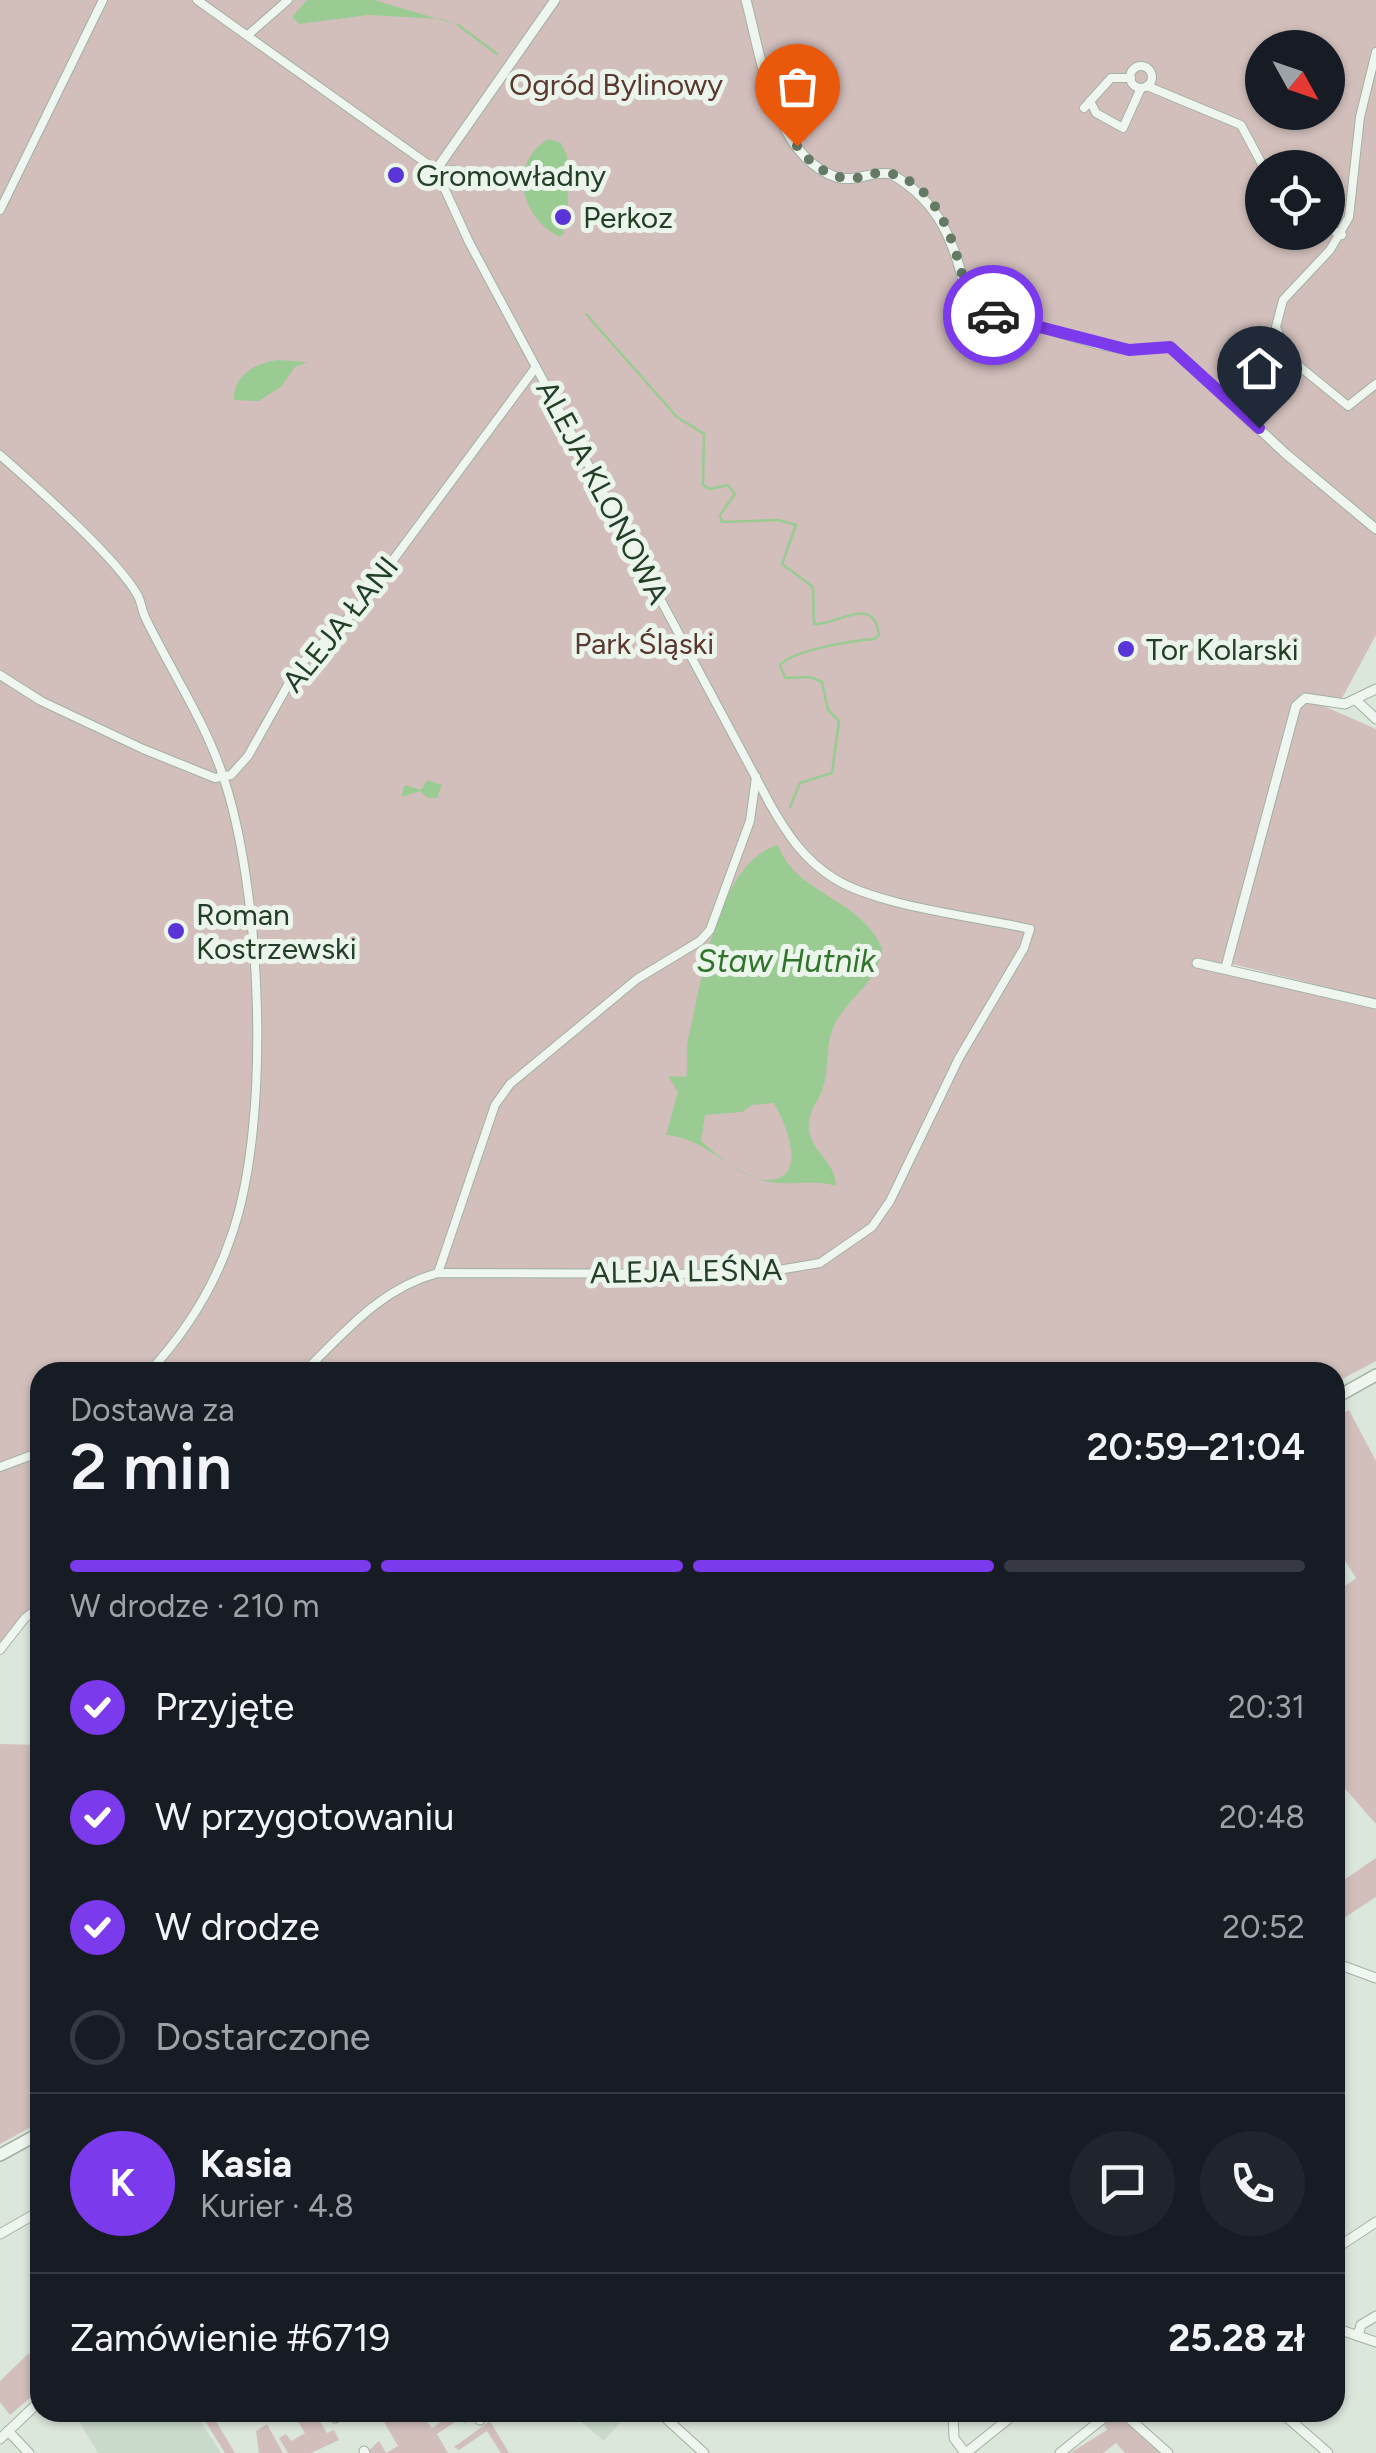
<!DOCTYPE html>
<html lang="pl">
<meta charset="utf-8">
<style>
:root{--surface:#171b24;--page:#20242c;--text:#f1f3f6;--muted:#9ea1a6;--line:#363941;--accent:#7c3aed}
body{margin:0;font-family:Figtree,sans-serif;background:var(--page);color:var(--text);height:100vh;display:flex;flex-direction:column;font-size:38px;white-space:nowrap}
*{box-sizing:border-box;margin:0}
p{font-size:32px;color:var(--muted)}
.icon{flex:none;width:55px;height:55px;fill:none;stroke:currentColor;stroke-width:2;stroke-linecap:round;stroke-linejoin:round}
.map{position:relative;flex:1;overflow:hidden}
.panel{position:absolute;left:30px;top:1362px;width:1315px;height:1060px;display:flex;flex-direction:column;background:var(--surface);border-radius:30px;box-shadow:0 2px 8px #0004}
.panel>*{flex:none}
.needle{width:65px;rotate:130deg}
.buttons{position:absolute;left:1245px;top:30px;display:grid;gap:20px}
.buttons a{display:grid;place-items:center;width:100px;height:100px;border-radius:50%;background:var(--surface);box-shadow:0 2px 8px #0004;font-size:50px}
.pin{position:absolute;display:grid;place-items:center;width:85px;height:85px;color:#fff;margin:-102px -42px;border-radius:50% 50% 50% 0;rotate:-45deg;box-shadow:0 0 10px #0007}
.pin .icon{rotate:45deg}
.courier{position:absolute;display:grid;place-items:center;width:100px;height:100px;margin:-50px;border:8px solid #7c3aed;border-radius:50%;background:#fff;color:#222;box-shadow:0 2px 12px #0007}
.overview em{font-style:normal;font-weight:600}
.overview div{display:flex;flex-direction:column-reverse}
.overview{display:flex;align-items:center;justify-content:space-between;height:170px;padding:0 40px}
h1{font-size:65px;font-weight:600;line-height:75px}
.bar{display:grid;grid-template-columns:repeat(4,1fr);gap:15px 10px;align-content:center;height:120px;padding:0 40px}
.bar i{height:12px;border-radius:8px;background:var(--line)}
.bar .active{background:var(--accent)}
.bar p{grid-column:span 4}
.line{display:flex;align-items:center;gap:25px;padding:0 40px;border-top:2px solid var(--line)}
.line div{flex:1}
.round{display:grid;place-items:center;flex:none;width:105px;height:105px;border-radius:52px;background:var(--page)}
ol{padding:0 40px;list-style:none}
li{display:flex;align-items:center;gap:30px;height:110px}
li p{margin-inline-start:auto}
li .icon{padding:10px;border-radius:50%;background:var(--accent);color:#fff;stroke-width:4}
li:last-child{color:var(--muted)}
li i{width:55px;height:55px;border:5px solid var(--line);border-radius:50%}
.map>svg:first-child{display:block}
.built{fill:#cadaca}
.green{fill:#d2bfbc;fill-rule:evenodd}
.water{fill:#99cb93;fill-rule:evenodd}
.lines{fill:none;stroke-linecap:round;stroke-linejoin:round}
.stream{stroke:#99cb93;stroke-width:2.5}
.pedestrian-casing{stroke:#a1b1a1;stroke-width:10}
.minor-casing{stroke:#a1b1a1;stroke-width:11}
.tertiary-casing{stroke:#a1b1a1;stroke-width:14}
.pedestrian{stroke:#eff5ef;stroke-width:8}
.minor{stroke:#eff5ef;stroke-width:9}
.tertiary{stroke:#eff5ef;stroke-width:11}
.done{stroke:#647a65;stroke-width:10;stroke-dasharray:0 18}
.route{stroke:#7c3aed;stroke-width:12}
.poi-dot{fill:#5935d8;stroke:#ebf5eb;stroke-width:4}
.labels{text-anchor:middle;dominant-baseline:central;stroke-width:10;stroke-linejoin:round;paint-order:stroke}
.park-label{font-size:30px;fill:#5b3931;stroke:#ebf5eb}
.poi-label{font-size:30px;fill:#243f25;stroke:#ebf5eb;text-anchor:start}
.street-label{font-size:30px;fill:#243f25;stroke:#ebf5eb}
.water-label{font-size:32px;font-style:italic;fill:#31752c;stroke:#ebf5eb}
</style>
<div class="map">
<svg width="1376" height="2453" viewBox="0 0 1376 2453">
<rect width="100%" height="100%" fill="#dce7dc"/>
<g class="built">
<polygon points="89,2413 195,2413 221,2453 98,2453 78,2420"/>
<polygon points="571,2413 628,2413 604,2441"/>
</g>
<g class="green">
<path d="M0,0H1376V635L1341,700L1302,696L1223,970L1376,1009V1361L1335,1383V1372H40V1606L0,1651ZM1262,48H1328V112H1262ZM1262,168H1328V232H1262Z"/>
<polygon points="1310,700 1376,729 1376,999 1228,963 1297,708"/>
<polygon points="1349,1410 1376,1461 1376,1824 1335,1777 1335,1593 1356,1578 1335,1545 1335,1418"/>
<polygon points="0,1744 40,1745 40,2122 0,2144"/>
<polygon points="1376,1858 1376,1897 1335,1924 1335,1886"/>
<polygon points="29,2353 39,2390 10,2415 0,2402 0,2381"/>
<polygon points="314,2412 327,2433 334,2430 339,2440 311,2453 288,2453 279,2438 286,2434 291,2441 305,2433 293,2413"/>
<polygon points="200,2413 211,2413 235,2453 225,2453"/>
<polygon points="379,2413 421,2413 432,2428 455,2413 470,2413 465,2424 461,2418 437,2434 448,2453 366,2453 379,2441 386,2453 398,2446"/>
<polygon points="1116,2414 1160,2453 1125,2453 1116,2443 1103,2453 1070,2453 1107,2430 1104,2424"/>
<polygon points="490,2421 509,2453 501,2453 487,2431 459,2450 454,2447"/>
<polygon points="267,2424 283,2453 259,2453 256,2431"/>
</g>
<g class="water">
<polygon points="307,0 374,0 458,25 442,19 368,15 299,24 292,17"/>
<path d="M548,139L561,143L567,155L568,211L560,217L564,233L560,237C520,217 508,164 548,139Z"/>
<path d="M278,360L307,362L295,367L281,387L259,401L234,400C233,375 255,363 278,360Z"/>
<polygon points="427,780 442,785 437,798 428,798 420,791 401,797 405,785 421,790"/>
<path d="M778,845C795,894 861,898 882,948C879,980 853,994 837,1020C824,1043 830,1065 823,1088C820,1098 812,1107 810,1117C802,1148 836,1158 836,1186C810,1177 785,1189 758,1179C725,1167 703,1138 666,1135L678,1092L668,1076L686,1077C689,1063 685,1052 688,1039C702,983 716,863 778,845ZM774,1103C785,1122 810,1179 768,1180C745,1181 718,1155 701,1141L705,1115L742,1112L752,1105Z"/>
</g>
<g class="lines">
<g class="stream">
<polyline points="458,25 497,54"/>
<path d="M586,314L677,417L704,434L703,485L710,489L728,485L735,494L720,515L722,522L778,520L796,525L782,564L813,587L814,624C836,626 874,593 879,635L874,639C851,641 793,650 780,665L785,678L810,677L822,682L828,710L839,721L832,773L800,783L790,807"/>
</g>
<g class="pedestrian-casing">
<g id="pedestrian">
<path d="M197,0L436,170L469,242L770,804C787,834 804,860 835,879C878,906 978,917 1030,929L1024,948L959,1058L890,1201L872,1227L820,1263L755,1274L438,1273C381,1288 345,1332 304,1372"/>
<polyline points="248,35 288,0"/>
<polyline points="1376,52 1360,117 1349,217 1330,250 1283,300 1276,327 1288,357 1348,406 1376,384"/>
<circle cx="1141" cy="77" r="11"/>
<polyline points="1147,86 1241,125 1264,168"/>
<polyline points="1090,101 1096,113 1123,128 1141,88"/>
<polyline points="1084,108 1111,78 1131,78"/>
<polyline points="439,183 453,170"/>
<polyline points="0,210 103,0"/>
<polyline points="1328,228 1342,235"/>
<path d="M0,455C35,486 117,558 138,596C141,602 142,610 145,617C170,669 203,718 222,773C262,888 272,1123 231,1237C214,1288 185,1333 149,1372"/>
<polyline points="0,675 41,701 143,749 215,778 231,775 248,756 298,667 356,610 536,367"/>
<polyline points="438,1273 495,1105 510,1084 637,979 700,941 710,930 750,821 756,777"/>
<polyline points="0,1467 40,1452"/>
<polyline points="0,1650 25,1618 40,1607"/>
</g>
</g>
<g class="minor-casing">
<g id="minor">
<path d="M746,0C761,55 773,156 836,177C855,183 873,170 891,174C945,204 955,249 970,306L1097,344L1129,350L1171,347L1286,454L1376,529"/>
<polyline points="436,170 555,0"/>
<polyline points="1357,701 1376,719"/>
<polyline points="1197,963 1376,1004"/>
<polyline points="1226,967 1296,706 1305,698 1345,704 1376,689"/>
<polyline points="1335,1963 1376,1978"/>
<polyline points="0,2234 40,2211"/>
<polyline points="1335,2249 1376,2222"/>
<polyline points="1335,2328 1376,2342"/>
<polyline points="1358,2336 1361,2325 1376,2316"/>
<polyline points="332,2412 335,2418 345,2412"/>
<polyline points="475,2412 480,2420"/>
<polyline points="659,2412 704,2453"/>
<polyline points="953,2412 954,2438 965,2453"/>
<polyline points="1122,2412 1168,2453"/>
<polyline points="1281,2412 1328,2453"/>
<polyline points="8,2431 29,2453"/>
<polyline points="0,2439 40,2401"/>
<polyline points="364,2451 365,2453"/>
<polyline points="966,2453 1017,2412"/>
<polyline points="1060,2453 1111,2412"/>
</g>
</g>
<g class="tertiary-casing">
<g id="tertiary">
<polyline points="1335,1398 1376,1375"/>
<polyline points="0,2155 40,2133"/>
</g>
</g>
<use href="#pedestrian" class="pedestrian"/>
<use href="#minor" class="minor"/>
<use href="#tertiary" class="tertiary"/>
</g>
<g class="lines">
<path class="done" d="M797,146C810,164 832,181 856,178C866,177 876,171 887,173C945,183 958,260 970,306L993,315"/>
<polyline class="route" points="993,315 1129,350 1170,347 1259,428"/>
</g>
<g class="poi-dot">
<circle cx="396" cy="175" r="10"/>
<circle cx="563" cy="217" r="10"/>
<circle cx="1126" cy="649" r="10"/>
<circle cx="176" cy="931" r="10"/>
</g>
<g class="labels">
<g class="park-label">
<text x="616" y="84">Ogród Bylinowy</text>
<text x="644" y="643">Park Śląski</text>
</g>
<g class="poi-label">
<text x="416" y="175">Gromowładny</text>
<text x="583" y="217">Perkoz</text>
<text x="1146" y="649">Tor Kolarski</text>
<text x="196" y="914">Roman<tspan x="196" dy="34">Kostrzewski</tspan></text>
</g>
<g class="street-label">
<text transform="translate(603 492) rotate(62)">ALEJA KLONOWA</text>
<text transform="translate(340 624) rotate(-51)">ALEJA ŁANI</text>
<text transform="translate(686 1271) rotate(-1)">ALEJA LEŚNA</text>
</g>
<g class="water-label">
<text x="786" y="961">Staw Hutnik</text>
</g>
</g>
</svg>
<div class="buttons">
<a><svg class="needle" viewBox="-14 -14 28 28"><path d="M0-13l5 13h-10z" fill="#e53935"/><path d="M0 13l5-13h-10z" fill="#9ea1a6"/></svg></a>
<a><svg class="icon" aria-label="locate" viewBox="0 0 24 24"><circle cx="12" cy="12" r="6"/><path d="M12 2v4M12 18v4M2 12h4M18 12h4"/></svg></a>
</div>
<div class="pin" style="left:797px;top:146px;background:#ea580c"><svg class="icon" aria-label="bag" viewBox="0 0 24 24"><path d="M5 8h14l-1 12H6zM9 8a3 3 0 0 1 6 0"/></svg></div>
<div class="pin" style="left:1259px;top:428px;background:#1f2937"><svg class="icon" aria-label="home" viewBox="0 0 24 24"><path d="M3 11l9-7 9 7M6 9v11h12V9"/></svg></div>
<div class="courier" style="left:993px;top:315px"><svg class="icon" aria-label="car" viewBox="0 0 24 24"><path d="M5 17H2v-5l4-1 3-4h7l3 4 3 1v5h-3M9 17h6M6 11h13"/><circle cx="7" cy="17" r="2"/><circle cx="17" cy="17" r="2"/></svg></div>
<section class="panel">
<div class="overview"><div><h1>2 min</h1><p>Dostawa za</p></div><em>20:59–21:04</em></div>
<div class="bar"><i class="active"></i><i class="active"></i><i class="active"></i><i></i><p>W drodze · 210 m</p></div>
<ol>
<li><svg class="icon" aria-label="check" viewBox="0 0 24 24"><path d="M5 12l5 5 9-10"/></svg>Przyjęte<p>20:31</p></li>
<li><svg class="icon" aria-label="check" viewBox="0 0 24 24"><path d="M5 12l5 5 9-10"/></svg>W przygotowaniu<p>20:48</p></li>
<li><svg class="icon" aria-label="check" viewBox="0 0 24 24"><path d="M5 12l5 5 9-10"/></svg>W drodze<p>20:52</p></li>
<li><i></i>Dostarczone</li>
</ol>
<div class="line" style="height:180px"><b class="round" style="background:var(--accent);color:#fff">K</b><div><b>Kasia</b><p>Kurier · 4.8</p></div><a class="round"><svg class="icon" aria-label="chat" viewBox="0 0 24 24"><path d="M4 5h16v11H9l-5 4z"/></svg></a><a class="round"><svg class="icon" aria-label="phone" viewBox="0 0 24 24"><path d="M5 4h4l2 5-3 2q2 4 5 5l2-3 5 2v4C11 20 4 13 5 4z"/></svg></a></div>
<div class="line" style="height:130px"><div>Zamówienie #6719</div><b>25.28 zł</b></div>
</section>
</div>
